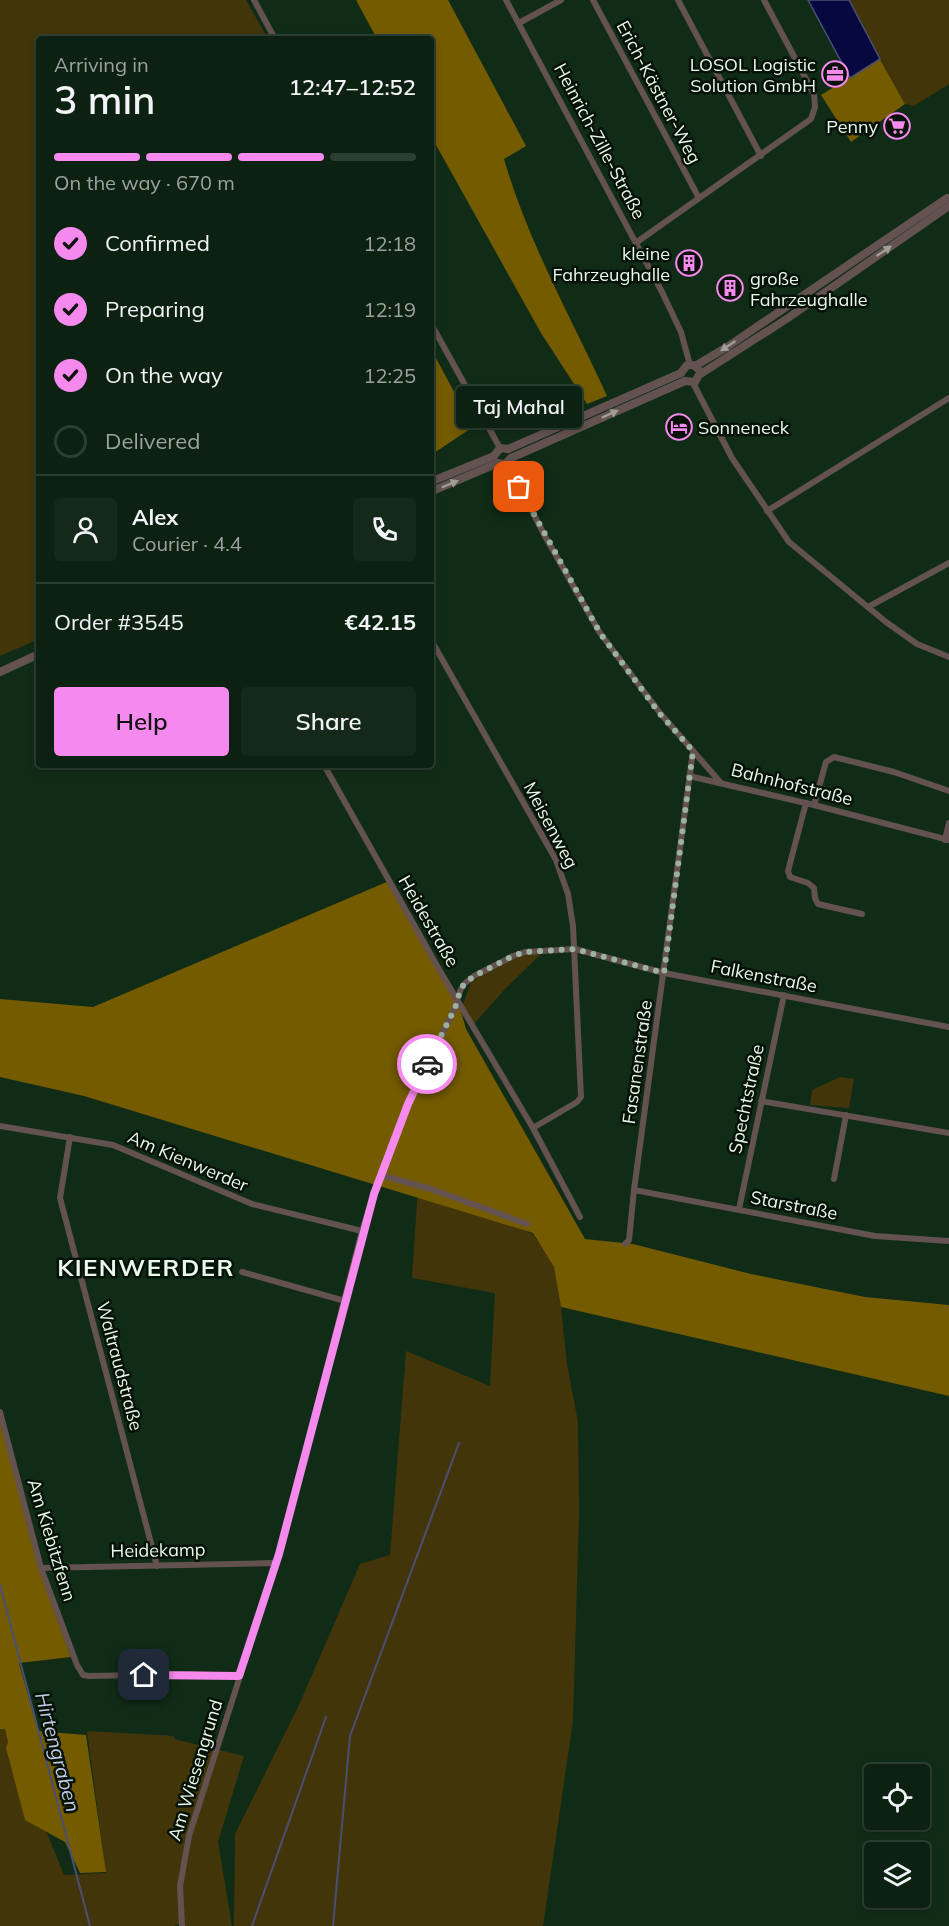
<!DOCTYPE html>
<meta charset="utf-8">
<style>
:root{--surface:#0c2111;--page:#15291a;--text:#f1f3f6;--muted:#9aa39f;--line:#2c3e31;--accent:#f689ed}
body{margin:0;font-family:Mulish,sans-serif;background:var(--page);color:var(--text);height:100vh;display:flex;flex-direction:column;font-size:22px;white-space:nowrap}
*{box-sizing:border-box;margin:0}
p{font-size:20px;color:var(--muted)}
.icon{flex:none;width:33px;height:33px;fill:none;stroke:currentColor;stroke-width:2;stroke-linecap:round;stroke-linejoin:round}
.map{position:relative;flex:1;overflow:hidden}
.details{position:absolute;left:36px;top:36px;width:398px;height:732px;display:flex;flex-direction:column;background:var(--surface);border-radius:6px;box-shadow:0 3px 9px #0003,0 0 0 2px var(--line)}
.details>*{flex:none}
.fabs{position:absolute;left:864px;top:1764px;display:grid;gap:12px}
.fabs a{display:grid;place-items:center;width:66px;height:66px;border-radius:6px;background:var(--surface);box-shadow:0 3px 9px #0003,0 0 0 2px var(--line);font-size:30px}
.pin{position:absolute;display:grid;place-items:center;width:51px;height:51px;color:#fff;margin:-26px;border-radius:12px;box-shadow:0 3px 9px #0006}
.courier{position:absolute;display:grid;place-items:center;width:60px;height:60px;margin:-30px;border:4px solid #f689ed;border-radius:50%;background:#fff;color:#222;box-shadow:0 2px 8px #0007}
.bubble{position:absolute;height:42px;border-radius:6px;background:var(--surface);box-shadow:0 3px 9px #0003,0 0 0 2px var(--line);font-size:20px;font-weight:600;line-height:42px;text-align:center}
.summary em{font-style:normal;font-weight:600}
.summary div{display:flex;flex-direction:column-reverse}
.summary{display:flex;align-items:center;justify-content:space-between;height:102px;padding:0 18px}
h1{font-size:39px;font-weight:600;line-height:45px}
.bar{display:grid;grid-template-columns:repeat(4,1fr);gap:9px 6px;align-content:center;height:72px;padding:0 18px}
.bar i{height:8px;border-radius:4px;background:var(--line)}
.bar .on{background:var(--accent)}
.bar p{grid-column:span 4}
.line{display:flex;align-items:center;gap:15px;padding:0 18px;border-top:2px solid var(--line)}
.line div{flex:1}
.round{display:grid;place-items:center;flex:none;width:63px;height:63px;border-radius:6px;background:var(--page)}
ol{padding:0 18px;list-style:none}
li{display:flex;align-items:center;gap:18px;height:66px}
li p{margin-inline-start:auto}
li .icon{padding:6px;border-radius:50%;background:var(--accent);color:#111;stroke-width:4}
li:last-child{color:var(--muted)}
li i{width:33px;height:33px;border:3px solid var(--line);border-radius:50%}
.primary-button{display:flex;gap:12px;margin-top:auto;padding:12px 18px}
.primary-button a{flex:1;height:69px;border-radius:6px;background:var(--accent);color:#111;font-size:24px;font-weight:600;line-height:69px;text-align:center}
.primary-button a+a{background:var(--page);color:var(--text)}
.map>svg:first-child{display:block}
.green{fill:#43350a}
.forest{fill:#745b00}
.water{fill:#06083f;stroke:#4a5073;stroke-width:1.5}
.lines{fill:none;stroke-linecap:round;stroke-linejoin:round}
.stream{stroke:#4a5073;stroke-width:2}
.minor{stroke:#63524f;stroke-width:6}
.tertiary{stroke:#63524f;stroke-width:8}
.oneway{fill:#9f9d95}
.done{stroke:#9db1a1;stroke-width:6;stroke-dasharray:0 10.8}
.route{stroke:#f689ed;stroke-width:8}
.labels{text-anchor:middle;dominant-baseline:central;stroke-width:5;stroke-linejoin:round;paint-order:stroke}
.poi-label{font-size:18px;fill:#e9f9eb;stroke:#061108;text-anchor:end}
.street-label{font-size:18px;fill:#e9f9eb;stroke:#061108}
.water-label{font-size:20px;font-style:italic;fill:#c1cbe6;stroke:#061108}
.district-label{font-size:24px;font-weight:bold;letter-spacing:1.5px;fill:#e9f9eb;stroke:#061108}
</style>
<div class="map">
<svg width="949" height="1926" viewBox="0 0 949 1926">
<rect width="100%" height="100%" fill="#102c17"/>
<g class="green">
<polygon points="0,0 246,0 268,39 39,39 39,639 0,656"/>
<polygon points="849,0 949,0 949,84 914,106 905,104"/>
<path d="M543,952L505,989L474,1024L463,1005L471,982C496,967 512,955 543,952Z"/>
<polygon points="840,1077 854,1079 849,1108 810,1105 812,1090"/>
<polygon points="418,1188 533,1234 554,1266 561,1307 567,1364 578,1422 579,1514 573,1721 543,1926 234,1926 235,1834 299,1705 360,1564 390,1555 406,1351 490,1386 495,1293 412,1278"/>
<polygon points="0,1729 5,1729 64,1875 106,1873 87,1731 174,1736 174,1739 244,1756 218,1842 232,1926 180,1926 179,1924 174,1926 0,1926"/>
</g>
<g class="forest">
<path d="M356,0H448L526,146L504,159C528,242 571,317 607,396L587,404L541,333L431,136L430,39H377Z"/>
<polygon points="880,59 905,104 851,142 821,95"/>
<polygon points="430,347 473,427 431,455 430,455"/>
<polygon points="389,881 457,998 466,1029 585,1239 633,1244 751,1274 865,1297 949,1305 949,1396 561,1307 554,1267 533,1233 84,1096 0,1077 0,999 93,1007"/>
<polygon points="0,1419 39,1569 71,1657 19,1663 38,1731 86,1735 106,1872 80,1873 65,1842 25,1820 6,1748 8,1742 5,1729 0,1729"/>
</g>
<polygon class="water" points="808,0 849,0 880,59 850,78"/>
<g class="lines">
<g class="stream">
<polyline points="0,1585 90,1926"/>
<polyline points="252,1926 326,1717"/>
<polyline points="333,1926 350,1736 459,1443"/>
</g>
<g class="minor">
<polyline points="254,0 275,39"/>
<polyline points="506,0 662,292 681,332 690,365"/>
<polyline points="593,0 699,198"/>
<polyline points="678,0 761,156"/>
<polyline points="519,23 561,0"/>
<polyline points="637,242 811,119 815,107 814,94 764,0"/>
<polyline points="430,322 500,448"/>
<polyline points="693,383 732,458 789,542 886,622 917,644 949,657"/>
<polyline points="507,464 546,538 600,633 660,713 721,783"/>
<polyline points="767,511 949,398"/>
<polyline points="868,607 949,563"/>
<polyline points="430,638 556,860 568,894 573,926 581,1097 577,1102 533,1128"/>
<polyline points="324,765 440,971 533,1128 580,1217"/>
<polyline points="689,776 814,805 949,840"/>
<polyline points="806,803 788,871 790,877 808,883 814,888 815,898 818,904 862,914"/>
<polyline points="814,805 826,762 834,757 894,772 949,791"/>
<polyline points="945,840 949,823"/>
<polyline points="761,1101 949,1133"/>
<polyline points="0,1126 113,1145 252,1204 362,1231"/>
<polyline points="70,1137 60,1198 157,1566"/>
<polyline points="380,1175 431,1189 527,1224"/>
<polyline points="834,1179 846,1115"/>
<polyline points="634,1190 875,1236 949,1241"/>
<polyline points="739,1209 784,995"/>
<polyline points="625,1244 629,1240 634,1190 693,751"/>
<polyline points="242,1272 345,1301"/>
<polyline points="0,1412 41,1568 77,1665 83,1675 89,1676 189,1674 239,1676"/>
<polyline points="41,1568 276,1563"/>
<polyline points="182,1926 180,1886 189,1836 279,1554 362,1231 380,1175 408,1104 455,1008 460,991 464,984 474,976 513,956 525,952 575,949 664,973 949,1027"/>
</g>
<g class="tertiary">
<polyline points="695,366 727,347 947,198"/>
<polyline points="681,373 687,365 693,365 698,369"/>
<polyline points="685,381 695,382 699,375 788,318 949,206"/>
<polyline points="508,449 681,373"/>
<polyline points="494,456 500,448 508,449"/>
<polyline points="511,458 685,381"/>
<polyline points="430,482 494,456"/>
<polyline points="430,492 498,463 505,464 511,458"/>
<polyline points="0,672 39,654"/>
</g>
</g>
<defs><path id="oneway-solid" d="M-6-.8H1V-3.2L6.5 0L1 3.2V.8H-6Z" transform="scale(1.5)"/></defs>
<g class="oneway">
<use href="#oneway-solid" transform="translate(884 251) rotate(-34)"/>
<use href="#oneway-solid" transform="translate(728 346) rotate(147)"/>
<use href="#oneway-solid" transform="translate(610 414) rotate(-24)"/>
<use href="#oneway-solid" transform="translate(450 484) rotate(-23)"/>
</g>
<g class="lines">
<polyline class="done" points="427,1064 455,1008 460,991 464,984 474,976 513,956 525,952 575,949 664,973 693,751 660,714 600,633 519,487"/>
<polyline class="route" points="144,1675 239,1676 279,1554 374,1194 408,1104 427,1064"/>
</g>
<defs>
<g id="office-ring" transform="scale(1.35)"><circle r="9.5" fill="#061108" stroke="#f689ed" stroke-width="1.5"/><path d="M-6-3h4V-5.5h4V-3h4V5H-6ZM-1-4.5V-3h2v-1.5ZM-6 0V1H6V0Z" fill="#f689ed"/></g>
<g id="supermarket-ring" transform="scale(1.35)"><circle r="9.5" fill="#061108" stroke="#f689ed" stroke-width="1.5"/><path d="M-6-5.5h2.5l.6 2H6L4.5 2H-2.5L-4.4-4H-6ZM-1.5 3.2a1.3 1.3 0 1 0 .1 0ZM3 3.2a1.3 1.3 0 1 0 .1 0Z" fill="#f689ed"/></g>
<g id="building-ring" transform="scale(1.35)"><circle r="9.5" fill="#061108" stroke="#f689ed" stroke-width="1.5"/><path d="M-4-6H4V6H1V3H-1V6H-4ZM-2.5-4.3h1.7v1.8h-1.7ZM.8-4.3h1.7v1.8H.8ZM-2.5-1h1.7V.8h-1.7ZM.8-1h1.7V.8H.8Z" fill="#f689ed"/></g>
<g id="hotel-ring" transform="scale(1.35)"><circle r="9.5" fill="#061108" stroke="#f689ed" stroke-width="1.5"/><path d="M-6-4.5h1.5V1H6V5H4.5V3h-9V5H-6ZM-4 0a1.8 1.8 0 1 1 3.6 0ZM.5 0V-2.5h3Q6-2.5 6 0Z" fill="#f689ed"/></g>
</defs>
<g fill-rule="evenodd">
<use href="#office-ring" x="835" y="74"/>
<use href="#supermarket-ring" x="897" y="126"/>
<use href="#building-ring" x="689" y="263"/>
<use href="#building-ring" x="730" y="288"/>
<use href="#hotel-ring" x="679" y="427"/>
</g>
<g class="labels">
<g class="poi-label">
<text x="816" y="64">LOSOL Logistic<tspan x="816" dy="21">Solution GmbH</tspan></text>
<text x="878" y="126">Penny</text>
<text x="670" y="253">kleine<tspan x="670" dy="21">Fahrzeughalle</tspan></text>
<text x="750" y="278" text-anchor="start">große<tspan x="750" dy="21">Fahrzeughalle</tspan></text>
<text x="698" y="427" text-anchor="start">Sonneneck</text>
</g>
<g class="street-label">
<text transform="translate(659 92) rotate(62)">Erich-Kästner-Weg</text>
<text transform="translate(600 141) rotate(62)">Heinrich-Zille-Straße</text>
<text transform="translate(792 784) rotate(14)">Bahnhofstraße</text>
<text transform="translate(551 825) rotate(62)">Meisenweg</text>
<text transform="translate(429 921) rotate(60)">Heidestraße</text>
<text transform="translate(764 976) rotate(11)">Falkenstraße</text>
<text transform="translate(637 1062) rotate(-82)">Fasanenstraße</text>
<text transform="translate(746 1099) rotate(-78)">Spechtstraße</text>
<text transform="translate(188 1161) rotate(23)">Am Kienwerder</text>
<text transform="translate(794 1205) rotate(11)">Starstraße</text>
<text transform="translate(120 1366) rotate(75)">Waltraudstraße</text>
<text transform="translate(52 1540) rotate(73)">Am Kiebitzfenn</text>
<text transform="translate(158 1550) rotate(-1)">Heidekamp</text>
<text transform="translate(195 1770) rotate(-73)">Am Wiesengrund</text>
</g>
<g class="water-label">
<text transform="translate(58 1752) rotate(75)">Hirtengraben</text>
</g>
<g class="district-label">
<text x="146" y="1267">KIENWERDER</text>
</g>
</g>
</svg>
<div class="fabs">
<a><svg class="icon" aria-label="locate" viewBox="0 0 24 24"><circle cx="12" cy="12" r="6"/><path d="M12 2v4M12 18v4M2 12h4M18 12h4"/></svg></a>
<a><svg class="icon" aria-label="layers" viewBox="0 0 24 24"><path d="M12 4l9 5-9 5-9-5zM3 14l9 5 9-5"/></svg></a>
</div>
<div class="pin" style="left:519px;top:487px;background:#ea580c"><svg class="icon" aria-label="bag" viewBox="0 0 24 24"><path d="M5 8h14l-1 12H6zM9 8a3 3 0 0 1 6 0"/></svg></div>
<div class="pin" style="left:144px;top:1675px;background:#1f2937"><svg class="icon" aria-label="home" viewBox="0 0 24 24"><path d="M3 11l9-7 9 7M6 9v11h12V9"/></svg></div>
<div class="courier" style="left:427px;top:1064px"><svg class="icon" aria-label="car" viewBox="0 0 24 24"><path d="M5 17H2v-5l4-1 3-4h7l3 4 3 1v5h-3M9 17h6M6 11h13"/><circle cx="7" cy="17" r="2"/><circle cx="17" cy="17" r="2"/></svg></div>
<div class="bubble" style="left:456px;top:386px;width:126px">Taj Mahal</div>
<section class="details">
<div class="summary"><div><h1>3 min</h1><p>Arriving in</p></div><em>12:47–12:52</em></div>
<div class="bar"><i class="on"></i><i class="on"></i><i class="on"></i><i></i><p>On the way · 670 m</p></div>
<ol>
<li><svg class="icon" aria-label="check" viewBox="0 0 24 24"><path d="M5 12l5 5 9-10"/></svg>Confirmed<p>12:18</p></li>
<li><svg class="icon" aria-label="check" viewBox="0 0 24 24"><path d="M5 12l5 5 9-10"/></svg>Preparing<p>12:19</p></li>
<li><svg class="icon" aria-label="check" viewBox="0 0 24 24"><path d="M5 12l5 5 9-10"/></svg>On the way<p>12:25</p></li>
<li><i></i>Delivered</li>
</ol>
<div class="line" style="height:108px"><a class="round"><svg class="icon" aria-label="person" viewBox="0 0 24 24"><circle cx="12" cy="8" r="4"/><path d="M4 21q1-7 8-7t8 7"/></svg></a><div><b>Alex</b><p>Courier · 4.4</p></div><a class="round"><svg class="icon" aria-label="phone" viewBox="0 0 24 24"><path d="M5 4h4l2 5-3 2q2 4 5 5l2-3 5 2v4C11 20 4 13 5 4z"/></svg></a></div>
<div class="line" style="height:78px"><div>Order #3545</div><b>€42.15</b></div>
<div class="primary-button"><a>Help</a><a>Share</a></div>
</section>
</div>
